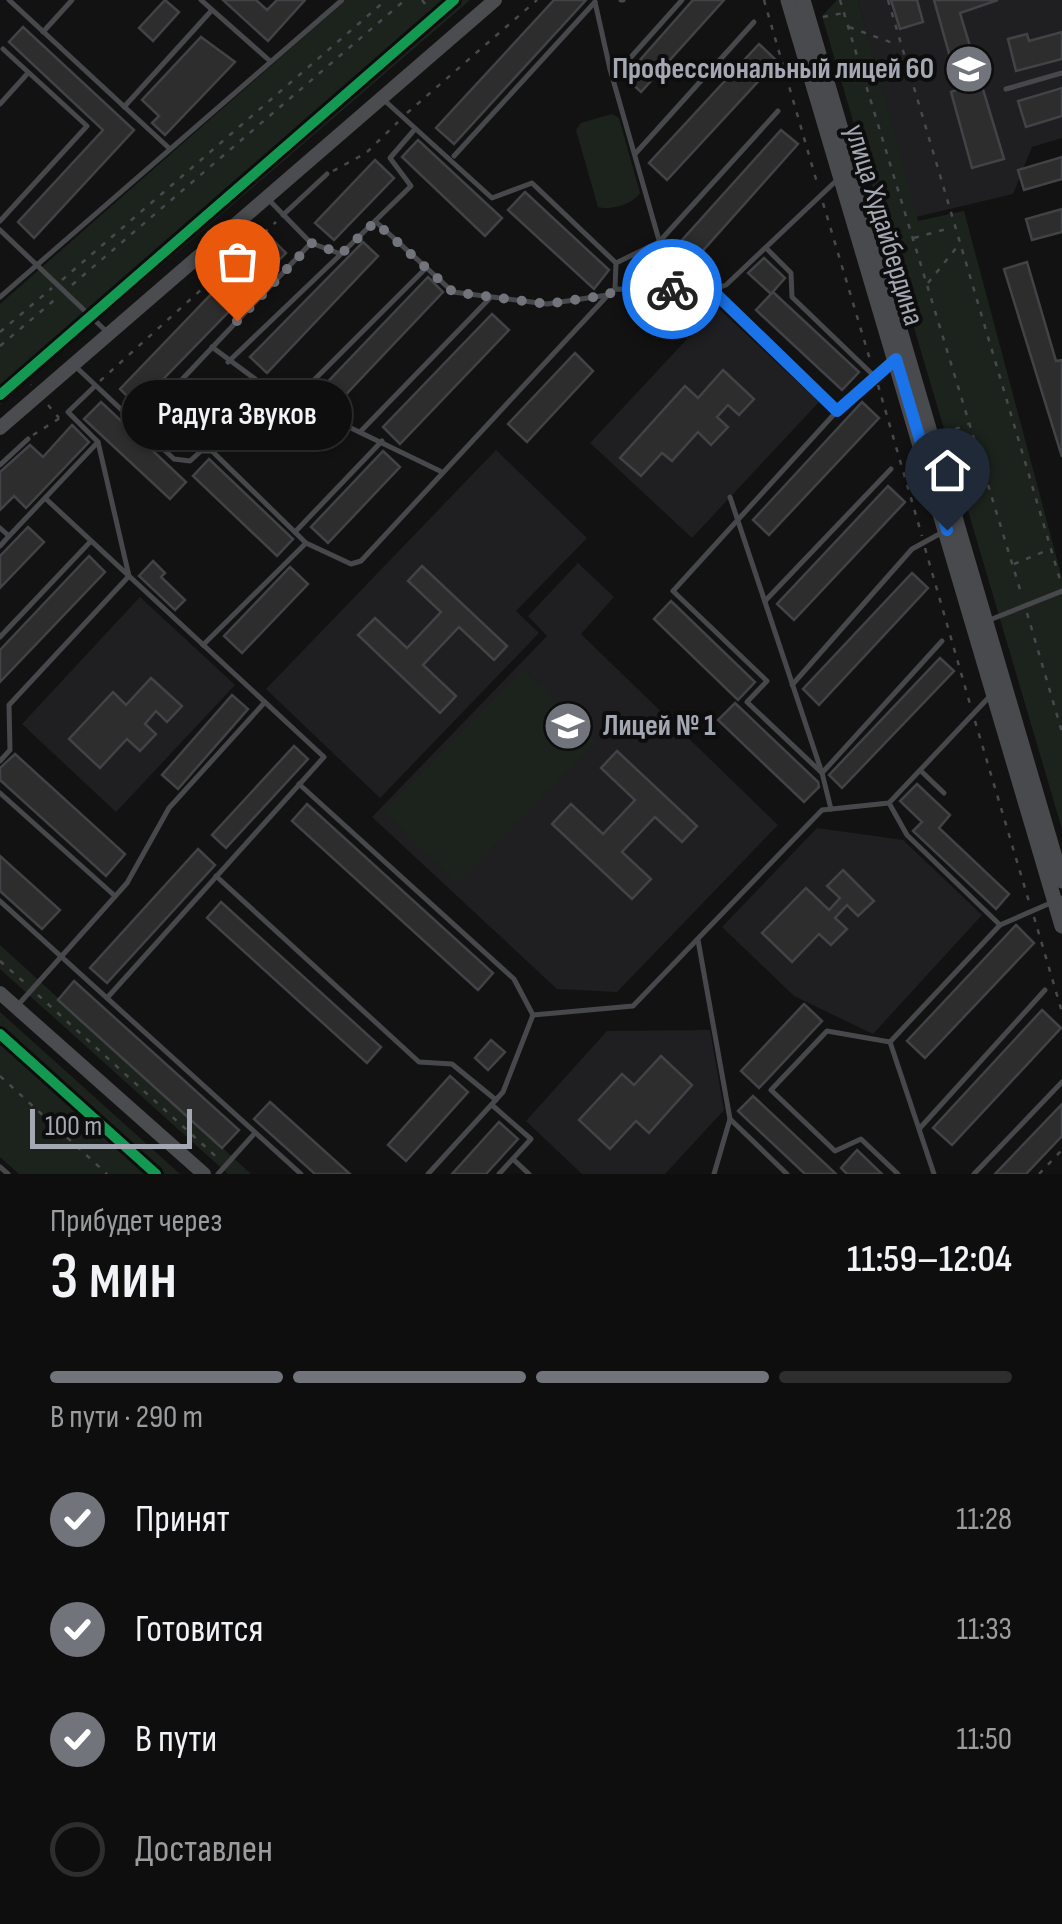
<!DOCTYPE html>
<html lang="ru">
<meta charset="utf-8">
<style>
:root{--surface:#0e0e0e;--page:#1c1c1c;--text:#f1f3f6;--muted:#9b9c9e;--line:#2e2e2e;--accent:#71747b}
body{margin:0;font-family:"Sofia Sans Condensed",sans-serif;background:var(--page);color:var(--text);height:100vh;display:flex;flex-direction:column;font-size:38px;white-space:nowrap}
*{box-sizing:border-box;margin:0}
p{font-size:32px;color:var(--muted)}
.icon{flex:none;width:55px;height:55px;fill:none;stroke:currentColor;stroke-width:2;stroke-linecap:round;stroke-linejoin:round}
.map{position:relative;height:1174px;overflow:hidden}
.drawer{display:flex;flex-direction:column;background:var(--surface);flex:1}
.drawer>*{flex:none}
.scale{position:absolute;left:30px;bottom:25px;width:162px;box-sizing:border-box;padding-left:10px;border:5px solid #a4a8b3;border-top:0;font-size:28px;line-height:35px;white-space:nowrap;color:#a4a8b3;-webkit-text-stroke:8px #0d0d0e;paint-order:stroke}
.pin{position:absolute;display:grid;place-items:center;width:85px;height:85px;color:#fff;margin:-102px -42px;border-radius:50% 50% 50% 0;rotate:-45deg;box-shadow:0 0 10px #0007}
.pin .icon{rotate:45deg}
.courier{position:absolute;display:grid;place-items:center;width:100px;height:100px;margin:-50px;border:8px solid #1a73e8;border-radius:50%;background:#fff;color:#222;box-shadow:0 2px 12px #0007}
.bubble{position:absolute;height:70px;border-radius:35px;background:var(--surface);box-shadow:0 2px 8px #0004,0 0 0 2px var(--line);font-size:32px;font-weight:600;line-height:70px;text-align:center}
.headline em{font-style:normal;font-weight:600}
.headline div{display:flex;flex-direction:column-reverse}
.headline{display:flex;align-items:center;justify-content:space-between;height:170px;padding:0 50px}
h1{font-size:65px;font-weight:600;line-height:75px}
.bar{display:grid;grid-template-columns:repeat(4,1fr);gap:15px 10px;align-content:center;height:120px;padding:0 50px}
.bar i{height:12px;border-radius:8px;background:var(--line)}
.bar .active{background:var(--accent)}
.bar p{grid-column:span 4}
ol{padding:0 50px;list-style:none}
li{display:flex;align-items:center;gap:30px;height:110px}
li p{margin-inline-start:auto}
li .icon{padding:10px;border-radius:50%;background:var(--accent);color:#fff;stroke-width:4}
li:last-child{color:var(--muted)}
li i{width:55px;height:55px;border:5px solid var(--line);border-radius:50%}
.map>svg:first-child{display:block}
.built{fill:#1f1f21}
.green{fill:#1c231d}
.building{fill:#2d2d2e;stroke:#424346;stroke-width:2.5}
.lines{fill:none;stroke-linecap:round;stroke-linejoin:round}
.path{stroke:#48494d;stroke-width:2.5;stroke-dasharray:5 8;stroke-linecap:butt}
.service{stroke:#47484b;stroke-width:5}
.secondary{stroke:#4b4c4f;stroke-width:14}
.primary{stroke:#494a4d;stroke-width:15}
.cycleway-casing{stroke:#0d0d0e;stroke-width:16}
.cycleway{stroke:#139951;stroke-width:10}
.done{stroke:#71747b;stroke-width:10;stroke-dasharray:0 18}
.route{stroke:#1a73e8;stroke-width:12}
.labels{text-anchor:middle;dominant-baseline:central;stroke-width:8;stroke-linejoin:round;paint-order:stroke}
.poi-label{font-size:30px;font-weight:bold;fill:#a4a8b3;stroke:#0d0d0e;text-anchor:end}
.street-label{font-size:30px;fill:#a4a8b3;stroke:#0d0d0e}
</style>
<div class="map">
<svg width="1062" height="1174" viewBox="0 0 1062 1174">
<rect width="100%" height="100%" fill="#121213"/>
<g class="built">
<polygon points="858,0 1062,0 1062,138 1032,147 1013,194 916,217"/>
<polygon points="717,307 819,402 692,538 590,443"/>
<polygon points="496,450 587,538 516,611 539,633 380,798 266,689"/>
<polygon points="578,563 614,597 581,634 778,825 617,992 557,989 372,817 547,636 528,616"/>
<polygon points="140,597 235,685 116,812 22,724"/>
<polygon points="817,828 903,840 982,915 873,1034 794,996 722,927"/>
<polygon points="710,1030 724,1110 665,1174 582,1174 526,1121 607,1031"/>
</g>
<g class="green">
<polygon points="346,0 470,0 0,405 0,304"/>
<polygon points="837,0 858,0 918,221 964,211 1062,578 1062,829 822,16"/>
<path d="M612,114L619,118L640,193C633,204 610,211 598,207L576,130L581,123Z"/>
<polygon points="523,669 597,741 457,884 383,811"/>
<polygon points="0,945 251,1174 228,1174 0,969"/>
<polygon points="0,1012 180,1174 19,1174 0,1157"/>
</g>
<g class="building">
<polygon points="165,0 179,12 153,41 139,28"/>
<polygon points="223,0 256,0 267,10 277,0 305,0 268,41"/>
<polygon points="554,0 586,0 454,144 436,128"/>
<polygon points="693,0 724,0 641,92 625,77"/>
<polygon points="891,0 917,0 923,22 900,29"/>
<polygon points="934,0 998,0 960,13 1004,159 972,168 951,92 959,89"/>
<polygon points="23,27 134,130 34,238 18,222 103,130 9,42"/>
<polygon points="1062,32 1062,59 1016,71 1008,39 1027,34 1029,41"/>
<polygon points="201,37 235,62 165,135 152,123 159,116 142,100"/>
<polygon points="759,44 777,61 667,180 649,163"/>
<polygon points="1062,88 1062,116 1026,127 1018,101"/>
<polygon points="781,130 798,144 691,264 674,249"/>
<polygon points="418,140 502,218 485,236 402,157"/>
<polygon points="1062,157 1062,179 1024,190 1018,170"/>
<polygon points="375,160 394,178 334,240 315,223"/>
<polygon points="525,192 609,270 594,289 508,210"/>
<polygon points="1062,209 1062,232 1032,240 1026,219"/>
<polygon points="268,235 286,253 137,406 120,389"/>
<polygon points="363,242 378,256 267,373 250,357"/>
<polygon points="764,258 785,278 771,294 748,273"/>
<polygon points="1027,262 1056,361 1062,360 1062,457 1004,269"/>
<polygon points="428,277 443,292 334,407 318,392"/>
<polygon points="773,292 859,372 842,390 756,310"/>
<polygon points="492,314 509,330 400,444 383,427"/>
<polygon points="575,353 593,371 527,442 508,424"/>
<polygon points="723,370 754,399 739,415 728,405 717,417 728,427 711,445 698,432 672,461 662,453 641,476 620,458 685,386 698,398"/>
<polygon points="101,402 186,482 170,499 84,419"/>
<polygon points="862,402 879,418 769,535 753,520"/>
<polygon points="72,425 89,442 26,508 14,496 0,510 0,472 30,445 43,457"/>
<polygon points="383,451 400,467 328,543 311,527"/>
<polygon points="209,459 293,539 277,556 193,476"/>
<polygon points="888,486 905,502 794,620 777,604"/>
<polygon points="28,527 44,542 0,588 0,556"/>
<polygon points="89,556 105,572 0,682 0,650"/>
<polygon points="153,561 165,573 161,577 185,600 175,610 139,576"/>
<polygon points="422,566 507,646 494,660 459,627 423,665 456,696 440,713 358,635 375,618 407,648 441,612 408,581"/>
<polygon points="290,567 308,584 242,653 224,636"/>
<polygon points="912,573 928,588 819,705 803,689"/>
<polygon points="671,601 755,682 738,700 654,619"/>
<polygon points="940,658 954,671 842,788 829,775"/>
<polygon points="151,678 182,706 167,722 156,711 145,724 156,734 140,751 127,739 100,768 69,739 113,692 126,705"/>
<polygon points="232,695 248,709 178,789 162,775"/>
<polygon points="735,703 818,782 819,787 804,802 718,720"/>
<polygon points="294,746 308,759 226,848 212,835"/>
<polygon points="617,751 697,826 682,842 655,817 622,852 651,879 632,899 552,824 571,804 603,834 635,800 601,768"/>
<polygon points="15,754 125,854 106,876 0,780 0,768"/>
<polygon points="917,784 950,815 939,828 1009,894 996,909 913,831 922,822 900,801"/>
<polygon points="307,804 493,973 478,990 292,821"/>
<polygon points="198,849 215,865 107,983 90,968"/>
<polygon points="0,856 60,910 42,929 0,891"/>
<polygon points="843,870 874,901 858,916 847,905 835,918 847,929 831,945 819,934 792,962 762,933 806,888 829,910 840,898 827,886"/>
<polygon points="221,902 381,1047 367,1063 207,918"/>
<polygon points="1016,925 1034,943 925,1058 907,1041"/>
<polygon points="74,981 239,1130 222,1148 58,1000"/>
<polygon points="804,1004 822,1021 759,1088 741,1071"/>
<polygon points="1042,1010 1061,1028 952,1145 933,1128"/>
<polygon points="491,1040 505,1052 488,1070 475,1058"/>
<polygon points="661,1056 692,1085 649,1133 636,1121 610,1149 579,1120 622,1074 634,1085"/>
<polygon points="450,1076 468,1092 406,1161 388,1145"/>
<polygon points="753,1096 836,1174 805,1174 738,1111"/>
<polygon points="270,1102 350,1174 315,1174 254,1119"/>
<polygon points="1062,1104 1062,1136 1026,1174 995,1174"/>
<polygon points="499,1122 518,1139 486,1174 452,1174"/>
<polygon points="857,1150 882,1174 847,1174 841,1168"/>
</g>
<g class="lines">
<g class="path">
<polyline points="422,0 435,17"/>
<polyline points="764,0 818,186"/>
<polyline points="840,0 1022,596"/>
<polyline points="888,0 1061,583"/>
<polyline points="823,17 844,13"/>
<polyline points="849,27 898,45"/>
<polyline points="407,113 537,0"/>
<polyline points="333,171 366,153 398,122"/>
<polyline points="823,203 871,363"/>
<polyline points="914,238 950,228"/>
<polyline points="62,280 386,0"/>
<polyline points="928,283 957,247"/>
<polyline points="72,285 405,0"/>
<polyline points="0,332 52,288"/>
<polyline points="0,346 58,297"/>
<polyline points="22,375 31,385"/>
<polyline points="100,381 276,222"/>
<polyline points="878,385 922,536"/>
<polyline points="48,405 59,418"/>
<polyline points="943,434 968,424"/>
<polyline points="33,435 60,418"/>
<polyline points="925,548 970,704"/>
<polyline points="1014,564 1048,550"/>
<polyline points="1027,613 1062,732"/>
<polyline points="975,721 1030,905"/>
<polyline points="1034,917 1062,1012"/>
<polyline points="0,961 25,983"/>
<polyline points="38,995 221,1161"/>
<polyline points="0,1076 107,1174"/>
<polyline points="1039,1174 1062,1150"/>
</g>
<g class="service">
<polyline points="9,0 170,149"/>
<polyline points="201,0 270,61"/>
<polyline points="621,0 623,0"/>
<polyline points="595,2 610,69 673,289"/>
<polyline points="43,32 72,0"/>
<polyline points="610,69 623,66 682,0"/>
<polyline points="1006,89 1062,73"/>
<polyline points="384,100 492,198 532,183 616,263 615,289"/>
<polyline points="0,104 28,73"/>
<polyline points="124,107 212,10"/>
<polyline points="635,154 754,22"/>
<polyline points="454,156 595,2"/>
<polyline points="267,198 311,243 341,254 375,221 453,292 547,304 608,295 615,289 712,290 726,285 837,180"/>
<polyline points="283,215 327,174"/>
<polyline points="0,221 87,126 3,49"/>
<polyline points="375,221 411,186 390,158 415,129"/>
<polyline points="0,230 107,332"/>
<polyline points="766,248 791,273 792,297 873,375"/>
<polyline points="616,263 659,242 778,111"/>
<polyline points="712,290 837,411"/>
<polyline points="0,297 342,0"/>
<polyline points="212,347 266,387 440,471"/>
<polyline points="228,362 341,254"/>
<polyline points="76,367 174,459 190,461 201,451 212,451 306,543 351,564 361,561 608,295"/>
<polyline points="294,400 425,269"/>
<polyline points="138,426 311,243"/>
<polyline points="361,431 490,298"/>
<polyline points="0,465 28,439"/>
<polyline points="730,497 822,773 942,641"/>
<polyline points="45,498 324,757 107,998"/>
<polyline points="0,528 9,536 98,442 68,412 95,386"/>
<polyline points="295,532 382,441"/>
<polyline points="0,546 9,536"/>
<polyline points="765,601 891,469"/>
<polyline points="987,621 1062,591"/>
<polyline points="0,637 91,541"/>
<polyline points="203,645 306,543"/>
<polyline points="792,685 912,549 943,532"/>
<polyline points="0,761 10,750 9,705 129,576 98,442"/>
<polyline points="921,771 944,793"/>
<polyline points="299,784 514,979 533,1015 503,1092 428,1174"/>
<polyline points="0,793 115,896"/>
<polyline points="889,803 907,835 1000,925"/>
<polyline points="831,809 822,773 747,702 767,681 673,591 837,411 892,361"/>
<polyline points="216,876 419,1062 452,1064 496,1100"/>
<polyline points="0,901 301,1174"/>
<polyline points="698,940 730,1119"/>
<polyline points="18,1005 127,883 169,808 265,702"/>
<polyline points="533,1015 633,1006 822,810 889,803 991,695"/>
<polyline points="890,1042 1000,925 1062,898"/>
<polyline points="492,1105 531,1139 499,1174"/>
<polyline points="920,1128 1045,990"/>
<polyline points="513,1159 529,1174"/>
<polyline points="0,1167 8,1174"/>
<polyline points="218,1174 255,1133"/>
<polyline points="714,1174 730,1119 787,1174"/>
<polyline points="898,1174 861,1139 835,1151 771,1090 827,1031 890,1042 934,1174"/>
<polyline points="974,1174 1062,1082"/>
</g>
<g class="secondary">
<polyline points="0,428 495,0"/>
<polyline points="0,993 204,1174"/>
</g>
<g class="primary">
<polyline points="788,0 1062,926"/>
<polyline points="803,0 1062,881"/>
</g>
<g class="cycleway-casing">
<g id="cycleway">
<polyline points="0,395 454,0"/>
<polyline points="0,1034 156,1174"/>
</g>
</g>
<use href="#cycleway" class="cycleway"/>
</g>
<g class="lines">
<polyline class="done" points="237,321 312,243 341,254 375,222 453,292 547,304 608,295 615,290 672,289"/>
<polyline class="route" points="672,289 712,290 837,411 896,359 947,530"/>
</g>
<defs>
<g id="university-disc" transform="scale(2.5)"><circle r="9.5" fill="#71747b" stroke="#0d0d0e"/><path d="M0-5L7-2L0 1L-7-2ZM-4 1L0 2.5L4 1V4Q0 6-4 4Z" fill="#fff"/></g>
<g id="school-disc" transform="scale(2.5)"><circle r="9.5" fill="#71747b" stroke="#0d0d0e"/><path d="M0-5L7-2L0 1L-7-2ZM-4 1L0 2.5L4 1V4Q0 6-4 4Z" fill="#fff"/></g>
</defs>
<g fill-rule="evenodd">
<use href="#university-disc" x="969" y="69"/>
<use href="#school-disc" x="568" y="726"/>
</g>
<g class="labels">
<g class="poi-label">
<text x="934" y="69">Профессиональный лицей 60</text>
<text x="603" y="726" text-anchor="start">Лицей № 1</text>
</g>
<g class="street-label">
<text transform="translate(884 225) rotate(73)">улица Худайбердина</text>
</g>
</g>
</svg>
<div class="scale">100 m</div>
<div class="pin" style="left:237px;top:321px;background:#ea580c"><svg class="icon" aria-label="bag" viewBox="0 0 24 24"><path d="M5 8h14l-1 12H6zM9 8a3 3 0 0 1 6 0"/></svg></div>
<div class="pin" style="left:947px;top:530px;background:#1f2937"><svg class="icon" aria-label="home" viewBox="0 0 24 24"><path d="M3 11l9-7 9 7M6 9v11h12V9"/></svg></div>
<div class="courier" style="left:672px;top:289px"><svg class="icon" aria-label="bike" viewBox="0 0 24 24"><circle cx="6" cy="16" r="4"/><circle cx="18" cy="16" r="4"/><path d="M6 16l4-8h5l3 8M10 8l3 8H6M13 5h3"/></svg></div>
<div class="bubble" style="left:122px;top:380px;width:230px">Радуга Звуков</div>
</div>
<section class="drawer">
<div class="headline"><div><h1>3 мин</h1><p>Прибудет через</p></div><em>11:59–12:04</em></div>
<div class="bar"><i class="active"></i><i class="active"></i><i class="active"></i><i></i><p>В пути · 290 m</p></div>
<ol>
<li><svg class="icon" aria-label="check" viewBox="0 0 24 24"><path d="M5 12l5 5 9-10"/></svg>Принят<p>11:28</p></li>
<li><svg class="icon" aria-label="check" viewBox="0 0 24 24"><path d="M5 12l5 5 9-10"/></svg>Готовится<p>11:33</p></li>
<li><svg class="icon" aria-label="check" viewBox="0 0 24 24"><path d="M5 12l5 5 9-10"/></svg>В пути<p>11:50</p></li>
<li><i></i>Доставлен</li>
</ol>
</section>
